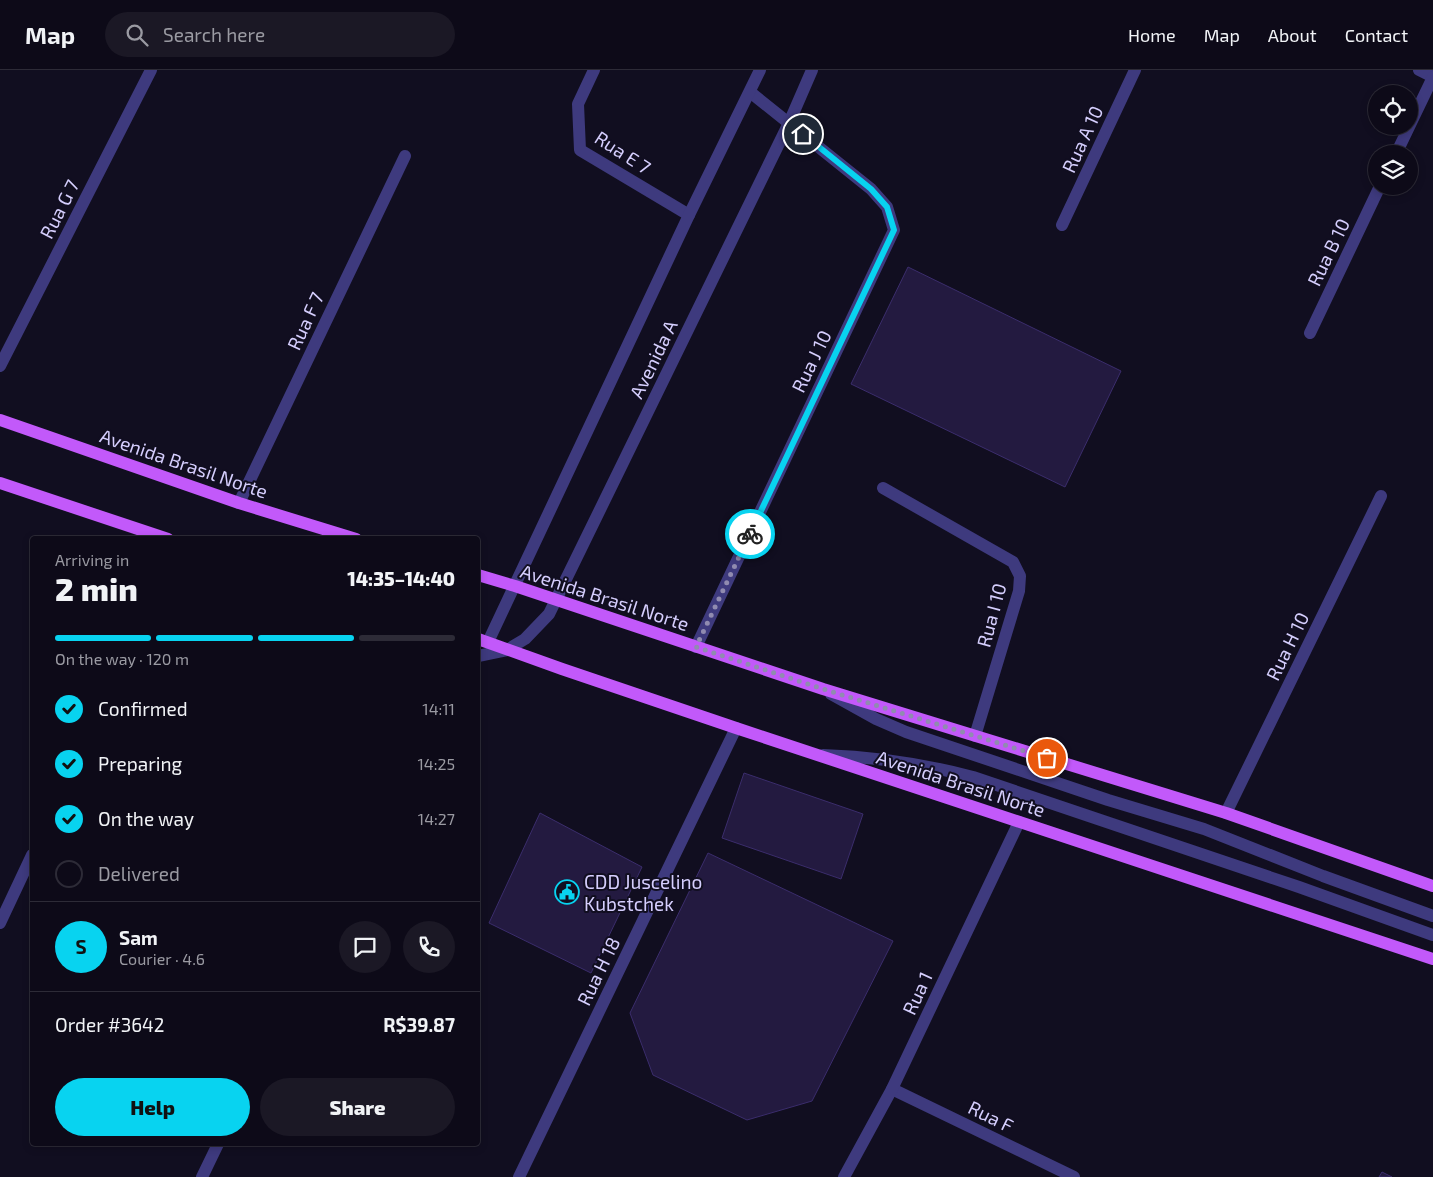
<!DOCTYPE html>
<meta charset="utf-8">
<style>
:root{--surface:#0d0a18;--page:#1b1825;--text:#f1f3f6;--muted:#9a9aa2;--line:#2d2b37;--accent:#08d3f0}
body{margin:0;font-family:"Exo 2",sans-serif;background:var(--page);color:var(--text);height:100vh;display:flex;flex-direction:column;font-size:19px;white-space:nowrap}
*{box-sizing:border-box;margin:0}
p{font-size:16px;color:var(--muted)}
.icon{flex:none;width:28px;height:28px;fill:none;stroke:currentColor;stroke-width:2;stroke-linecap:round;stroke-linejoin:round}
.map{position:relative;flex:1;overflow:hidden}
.panel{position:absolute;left:30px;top:466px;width:450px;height:610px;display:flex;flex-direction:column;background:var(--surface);border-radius:5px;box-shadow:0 2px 8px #0003,0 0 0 1px var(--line)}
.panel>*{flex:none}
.buttons{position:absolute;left:1368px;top:15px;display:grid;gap:10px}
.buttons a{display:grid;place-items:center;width:50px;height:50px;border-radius:50%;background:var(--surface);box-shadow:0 2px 8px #0003,0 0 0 1px var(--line);font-size:25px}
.pin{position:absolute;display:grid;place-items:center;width:42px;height:42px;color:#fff;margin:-21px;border:2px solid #fff;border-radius:50%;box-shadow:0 1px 5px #0007}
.courier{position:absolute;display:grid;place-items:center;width:50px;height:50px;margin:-25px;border:4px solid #08d3f0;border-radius:50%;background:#fff;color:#222;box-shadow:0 1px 6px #0007}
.headline em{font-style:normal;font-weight:800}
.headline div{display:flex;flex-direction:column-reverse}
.headline{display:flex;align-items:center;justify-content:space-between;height:85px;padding:0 25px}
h1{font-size:32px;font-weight:800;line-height:38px}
.bar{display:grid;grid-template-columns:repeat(4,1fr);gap:8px 5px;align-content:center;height:60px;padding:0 25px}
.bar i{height:6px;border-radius:4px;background:var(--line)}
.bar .on{background:var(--accent)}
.bar p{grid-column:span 4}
.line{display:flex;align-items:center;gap:12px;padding:0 25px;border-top:1px solid var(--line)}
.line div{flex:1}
.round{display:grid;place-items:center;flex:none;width:52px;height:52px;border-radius:26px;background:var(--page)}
ol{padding:0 25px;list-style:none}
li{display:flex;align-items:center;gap:15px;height:55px}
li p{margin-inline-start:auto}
li .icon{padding:5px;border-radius:50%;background:var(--accent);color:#111;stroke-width:4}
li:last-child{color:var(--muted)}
li i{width:28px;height:28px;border:2px solid var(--line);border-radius:50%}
.button{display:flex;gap:10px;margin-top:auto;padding:10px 25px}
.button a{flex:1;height:58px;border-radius:30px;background:var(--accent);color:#111;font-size:20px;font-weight:800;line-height:58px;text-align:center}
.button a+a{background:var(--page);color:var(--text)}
header{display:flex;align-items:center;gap:30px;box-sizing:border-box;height:70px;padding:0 25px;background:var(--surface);border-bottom:1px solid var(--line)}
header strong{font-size:24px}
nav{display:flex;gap:28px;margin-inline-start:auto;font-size:18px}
.search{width:350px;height:45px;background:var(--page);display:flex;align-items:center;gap:12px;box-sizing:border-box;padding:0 18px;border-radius:28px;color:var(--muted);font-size:19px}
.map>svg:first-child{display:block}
.building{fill:#231a40;stroke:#3b2d6c}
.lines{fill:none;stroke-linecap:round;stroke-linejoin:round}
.service{stroke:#3e3a7e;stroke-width:12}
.minor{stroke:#3e3a7e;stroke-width:12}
.tertiary{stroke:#3e3a7e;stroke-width:12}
.primary{stroke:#c259fa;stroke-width:12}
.done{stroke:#908bb0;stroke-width:5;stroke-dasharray:0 9}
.route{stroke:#08d3f0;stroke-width:6}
.labels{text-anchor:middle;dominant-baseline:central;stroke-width:4;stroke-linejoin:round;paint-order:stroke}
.street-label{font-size:19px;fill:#d5cefd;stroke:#110e20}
.poi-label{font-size:19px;fill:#d5cefd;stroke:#110e20;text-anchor:start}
</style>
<header>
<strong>Map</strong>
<div class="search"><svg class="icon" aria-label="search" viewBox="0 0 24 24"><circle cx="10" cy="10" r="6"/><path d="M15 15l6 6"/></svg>Search here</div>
<nav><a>Home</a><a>Map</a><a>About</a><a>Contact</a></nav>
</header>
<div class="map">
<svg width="1433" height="1107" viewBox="0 0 1433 1107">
<rect width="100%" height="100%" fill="#110e20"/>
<g class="building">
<polygon points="908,197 1121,301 1065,417 851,314"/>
<polygon points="744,703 863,744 841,809 722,768"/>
<polygon points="540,743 642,797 591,903 489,853"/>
<polygon points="708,783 893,871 812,1031 747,1050 653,1005 630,943"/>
<polygon points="1382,1102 1392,1107 1379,1107"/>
</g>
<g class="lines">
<g class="service">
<polyline points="883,418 1013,492 1020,506 1019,521 975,666"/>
<polyline points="831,624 876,649 906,662 1108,730 1204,759 1323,806 1433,846"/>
<path d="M823,685C876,687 921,693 973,707L1299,817L1433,865"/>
</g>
<g class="minor">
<polyline points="594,0 578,34 580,80 689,145"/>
<polyline points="1419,0 1433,7"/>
<polyline points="1396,84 1433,7"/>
<polyline points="1062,155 1135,0"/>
<polyline points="1310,263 1380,116"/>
<polyline points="0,296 151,0"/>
<polyline points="239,433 405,86"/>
<polyline points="696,577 894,160 887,137 871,119 750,22"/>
<polyline points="478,586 507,580"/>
<polyline points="1226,743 1381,426"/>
<polyline points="0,853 32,785"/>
<polyline points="892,1019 1074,1107"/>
<polyline points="202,1107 218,1074"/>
<polyline points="519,1107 736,658"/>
<polyline points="844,1107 892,1019 1019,752"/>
</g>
<g class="tertiary">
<polyline points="488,572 689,145 760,0"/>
<polyline points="507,580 525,569 549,544 789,53 812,0"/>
</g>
<g class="primary">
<polyline points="0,350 239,433 356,469"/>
<polyline points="0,413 168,469"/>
<polyline points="478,505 515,516 823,619 1226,743 1433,816"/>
<polyline points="478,569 562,599 736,658 1433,889"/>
</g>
</g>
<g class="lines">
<polyline class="done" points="750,464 696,577 823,619 1047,688"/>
<polyline class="route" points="750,464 894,160 887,137 871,119 803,64"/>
</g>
<defs>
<g id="civic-ring" transform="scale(1.25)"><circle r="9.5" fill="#110e20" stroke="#08d3f0" stroke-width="1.5"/><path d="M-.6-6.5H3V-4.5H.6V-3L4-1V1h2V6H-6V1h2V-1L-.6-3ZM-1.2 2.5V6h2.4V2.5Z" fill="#08d3f0"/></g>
</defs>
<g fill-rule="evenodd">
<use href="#civic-ring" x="567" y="822"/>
</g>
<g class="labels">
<g class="street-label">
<text transform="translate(1082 69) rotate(-65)">Rua A 10</text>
<text transform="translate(623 82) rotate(33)">Rua E 7</text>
<text transform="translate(59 139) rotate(-63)">Rua G 7</text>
<text transform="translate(1328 182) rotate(-64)">Rua B 10</text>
<text transform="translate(305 251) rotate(-65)">Rua F 7</text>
<text transform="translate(653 289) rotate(-64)">Avenida A</text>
<text transform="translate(811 291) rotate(-64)">Rua J 10</text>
<text transform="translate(184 393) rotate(19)">Avenida Brasil Norte</text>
<text transform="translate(605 527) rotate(18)">Avenida Brasil Norte</text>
<text transform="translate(991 545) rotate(-75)">Rua I 10</text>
<text transform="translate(1287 576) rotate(-64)">Rua H 10</text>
<text transform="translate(961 713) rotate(18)">Avenida Brasil Norte</text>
<text transform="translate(598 901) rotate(-64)">Rua H 18</text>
<text transform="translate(917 923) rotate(-65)">Rua 1</text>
<text transform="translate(991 1046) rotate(26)">Rua F</text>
</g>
<g class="poi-label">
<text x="584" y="811">CDD Juscelino<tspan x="584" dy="22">Kubstchek</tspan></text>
</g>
</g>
</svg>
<div class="buttons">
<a><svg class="icon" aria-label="locate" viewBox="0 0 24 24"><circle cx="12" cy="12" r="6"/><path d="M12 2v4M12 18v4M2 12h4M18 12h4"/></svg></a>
<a><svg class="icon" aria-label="layers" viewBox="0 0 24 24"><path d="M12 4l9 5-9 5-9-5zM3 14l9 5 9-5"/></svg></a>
</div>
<div class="pin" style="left:1047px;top:688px;background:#ea580c"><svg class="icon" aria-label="bag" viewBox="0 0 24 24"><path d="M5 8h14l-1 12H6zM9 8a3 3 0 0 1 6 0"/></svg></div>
<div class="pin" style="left:803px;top:64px;background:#1f2937"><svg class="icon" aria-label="home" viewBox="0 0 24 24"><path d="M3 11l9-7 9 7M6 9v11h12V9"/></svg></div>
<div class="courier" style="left:750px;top:464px"><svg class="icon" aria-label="bike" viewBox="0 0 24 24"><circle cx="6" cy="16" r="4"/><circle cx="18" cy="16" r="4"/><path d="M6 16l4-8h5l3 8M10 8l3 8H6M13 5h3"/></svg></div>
<section class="panel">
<div class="headline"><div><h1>2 min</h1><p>Arriving in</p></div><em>14:35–14:40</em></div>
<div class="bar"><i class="on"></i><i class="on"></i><i class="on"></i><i></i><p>On the way · 120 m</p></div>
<ol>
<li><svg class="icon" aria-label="check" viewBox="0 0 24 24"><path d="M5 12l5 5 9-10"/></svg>Confirmed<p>14:11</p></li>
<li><svg class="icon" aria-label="check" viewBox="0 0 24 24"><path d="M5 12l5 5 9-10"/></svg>Preparing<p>14:25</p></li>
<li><svg class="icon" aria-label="check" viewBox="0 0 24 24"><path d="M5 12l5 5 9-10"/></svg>On the way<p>14:27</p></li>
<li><i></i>Delivered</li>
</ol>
<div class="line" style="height:90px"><b class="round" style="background:var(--accent);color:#111">S</b><div><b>Sam</b><p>Courier · 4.6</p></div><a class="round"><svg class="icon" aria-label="chat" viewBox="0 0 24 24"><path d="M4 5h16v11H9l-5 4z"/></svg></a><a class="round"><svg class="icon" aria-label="phone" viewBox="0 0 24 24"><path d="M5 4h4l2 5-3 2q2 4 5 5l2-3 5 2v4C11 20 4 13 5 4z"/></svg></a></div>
<div class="line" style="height:65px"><div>Order #3642</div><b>R$39.87</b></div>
<div class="button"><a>Help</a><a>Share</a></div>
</section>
</div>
